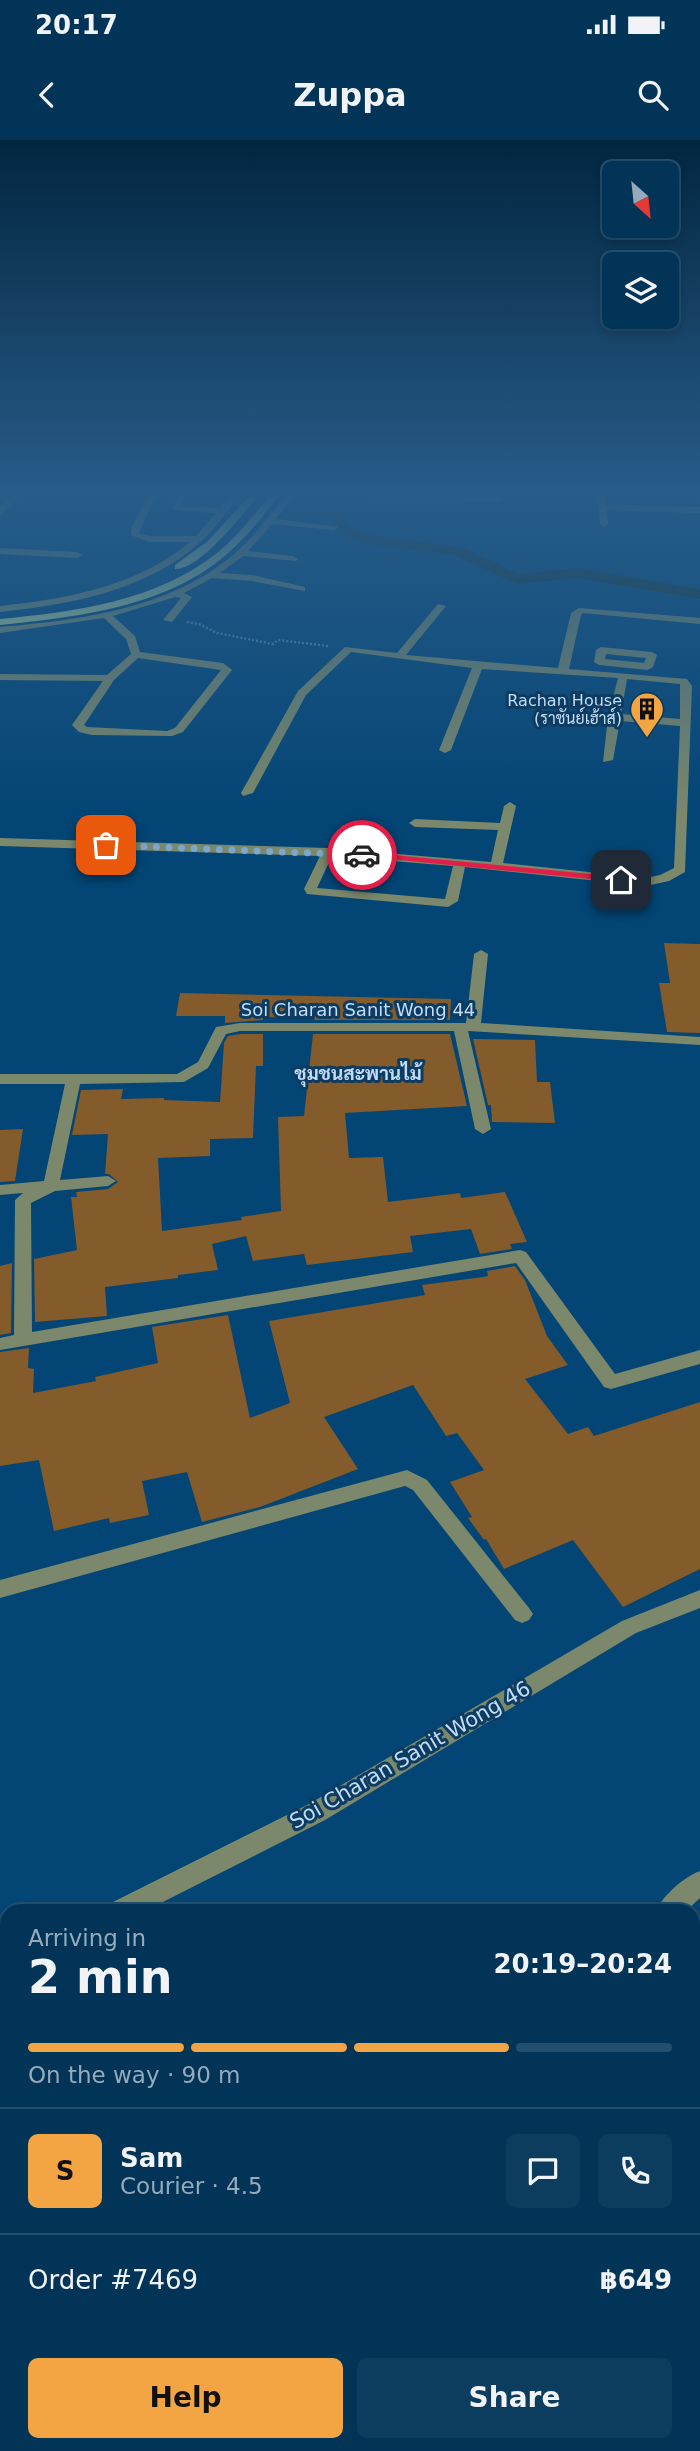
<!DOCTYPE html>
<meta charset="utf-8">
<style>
:root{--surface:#023458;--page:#0c3c5e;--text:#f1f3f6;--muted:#96aaba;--line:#234f6e;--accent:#f3a443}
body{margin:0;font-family:"DejaVu Sans",Sarabun,sans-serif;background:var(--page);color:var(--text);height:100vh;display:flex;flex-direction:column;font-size:26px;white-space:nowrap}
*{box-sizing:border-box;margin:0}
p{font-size:23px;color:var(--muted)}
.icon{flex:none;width:38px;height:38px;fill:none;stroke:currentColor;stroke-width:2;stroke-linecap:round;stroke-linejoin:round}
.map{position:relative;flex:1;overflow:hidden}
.sheet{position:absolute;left:0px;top:1764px;width:700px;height:548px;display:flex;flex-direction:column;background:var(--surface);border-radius:21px 21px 0 0;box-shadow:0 4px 10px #0003,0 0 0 2px var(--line)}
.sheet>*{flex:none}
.needle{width:46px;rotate:153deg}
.tools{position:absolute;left:602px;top:21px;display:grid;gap:14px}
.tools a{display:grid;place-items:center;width:77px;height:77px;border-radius:10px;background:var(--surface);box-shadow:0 4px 10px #0003,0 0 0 2px var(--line);font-size:35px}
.pin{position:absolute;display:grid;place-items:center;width:60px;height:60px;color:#fff;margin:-30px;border-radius:14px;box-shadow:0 4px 10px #0006}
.courier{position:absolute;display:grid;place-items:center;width:70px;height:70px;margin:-35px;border:5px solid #e11d48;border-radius:50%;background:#fff;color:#222;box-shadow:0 2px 9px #0007}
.summary em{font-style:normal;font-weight:700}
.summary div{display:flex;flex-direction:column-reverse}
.summary{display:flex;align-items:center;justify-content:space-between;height:119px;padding:0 28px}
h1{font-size:46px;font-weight:700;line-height:52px}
.bar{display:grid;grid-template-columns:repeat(4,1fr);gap:10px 7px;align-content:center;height:84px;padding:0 28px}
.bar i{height:9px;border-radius:5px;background:var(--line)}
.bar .selected{background:var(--accent)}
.bar p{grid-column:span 4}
.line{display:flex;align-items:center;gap:18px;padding:0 28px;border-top:2px solid var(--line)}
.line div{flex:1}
.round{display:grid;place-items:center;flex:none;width:74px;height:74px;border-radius:10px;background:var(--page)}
.button{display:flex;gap:14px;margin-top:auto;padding:14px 28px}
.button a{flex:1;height:80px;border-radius:10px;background:var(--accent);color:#111;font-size:28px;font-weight:700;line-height:80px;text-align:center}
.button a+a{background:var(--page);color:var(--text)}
.status{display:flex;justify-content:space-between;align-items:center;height:49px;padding:0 35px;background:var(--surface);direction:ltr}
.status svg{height:19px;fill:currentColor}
header{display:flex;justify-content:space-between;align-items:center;height:91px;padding:0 28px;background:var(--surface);font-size:32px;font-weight:700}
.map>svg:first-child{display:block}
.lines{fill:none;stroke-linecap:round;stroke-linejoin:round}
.canal{fill:#1c3230;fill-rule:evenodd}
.building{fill:#845b2a}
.path{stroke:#5587ae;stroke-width:2.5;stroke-dasharray:2 2;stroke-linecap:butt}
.minor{fill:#7b886b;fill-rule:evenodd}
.major{fill:#b1cc90;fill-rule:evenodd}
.route{fill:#e11d48}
.done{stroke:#7da7ca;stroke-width:7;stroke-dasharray:0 12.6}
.labels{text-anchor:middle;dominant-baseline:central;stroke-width:6;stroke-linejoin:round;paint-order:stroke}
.far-poi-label{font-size:16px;fill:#bfdcf8;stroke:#0e3b60;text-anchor:end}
.street-label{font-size:18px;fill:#bfdcf8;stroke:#0e3b60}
.neighbourhood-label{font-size:19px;font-weight:bold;fill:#bfdcf8;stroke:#0e3b60}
.near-street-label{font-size:21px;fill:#bfdcf8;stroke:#0e3b60}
</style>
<div class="status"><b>20:17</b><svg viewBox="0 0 49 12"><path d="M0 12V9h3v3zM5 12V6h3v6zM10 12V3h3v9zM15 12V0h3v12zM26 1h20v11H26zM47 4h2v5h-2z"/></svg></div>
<header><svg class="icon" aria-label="back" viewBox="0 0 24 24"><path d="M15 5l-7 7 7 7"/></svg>Zuppa<svg class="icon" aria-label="search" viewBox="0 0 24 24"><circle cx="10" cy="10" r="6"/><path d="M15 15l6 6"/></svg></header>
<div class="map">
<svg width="700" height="2311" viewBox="0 0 700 2311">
<rect width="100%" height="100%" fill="#034575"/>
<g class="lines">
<polygon class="canal" points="325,354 339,354 351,387 372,395 464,408 519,434 576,428 700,449 700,459 576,438 517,444 454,415 369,404 339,393"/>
</g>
<g class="building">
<polygon points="664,803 700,804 700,893 667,892 659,843 670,843"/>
<polygon points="180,853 451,859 450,880 314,880 315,878 263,877 263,880 225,883 225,876 176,876"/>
<polygon points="240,894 263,894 263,926 256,926 253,998 210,999 210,1016 158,1018 162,1091 242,1080 241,1077 281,1071 278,977 304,976 313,894 450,894 467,966 345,973 349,1018 383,1017 388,1062 460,1053 461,1058 505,1052 527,1102 510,1104 512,1109 480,1114 471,1089 410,1096 413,1112 307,1125 304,1114 253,1121 246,1096 212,1104 218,1130 178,1135 178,1138 105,1147 107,1176 35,1182 34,1119 77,1110 71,1057 77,1057 76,1052 108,1049 118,1042 109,1034 105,1034 108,994 72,995 81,950 123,949 121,959 164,958 164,960 220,962 224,903 228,896"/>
<polygon points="473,899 535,900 537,942 550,942 555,983 492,982 491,965 488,965"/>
<polygon points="23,989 15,1041 0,1042 0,990"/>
<polygon points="12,1123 11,1193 0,1195 0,1126"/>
<polygon points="515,1126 525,1140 547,1196 568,1225 525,1239 568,1294 588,1287 594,1296 700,1262 700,1429 623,1467 573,1400 504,1429 486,1399 484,1400 468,1378 472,1377 450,1342 484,1330 457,1293 446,1296 413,1245 324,1277 358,1329 260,1367 202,1382 187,1332 142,1341 149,1375 110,1383 109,1378 54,1391 39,1320 0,1326 0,1212 29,1208 28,1228 34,1229 33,1253 96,1241 95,1237 158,1223 152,1187 228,1175 250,1278 290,1263 269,1181 425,1155 422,1145 483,1137 488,1136 487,1131"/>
</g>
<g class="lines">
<polyline class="path" points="187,482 199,484 217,493 273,504 278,500 328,506"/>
<g class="minor">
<polygon points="14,354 22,354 0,375 0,367"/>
<path d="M148,354H156L139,393L149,396H196L216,373L173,370L177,357L175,354H183L185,357L181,366L220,368L233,354H241C226,373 211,395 191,410C138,452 66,465 0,472V466C66,459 138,446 190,402H149L131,395V389Z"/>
<path d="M287,354H295L276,379L338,387L334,390L272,384L248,411L293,416L298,419L296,421L243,416L220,433L252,435L305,447V451L252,441L212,438L184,453L192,457L172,482L163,480L181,458L175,457L113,476L135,496L140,512L223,523L232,530L183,592L172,596L92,595L79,592L72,585L103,541L0,540V534L107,535L131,514L126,499L104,478L0,493V487C80,480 170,469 234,414C254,397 270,375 287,354ZM138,518L221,530L175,588L167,591L87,587L84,585L114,540Z"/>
<polygon points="366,354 499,356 503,359 499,362 370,357"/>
<polygon points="597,354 605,354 606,365 700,367 700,373 607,370 608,384 604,387 600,384"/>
<polygon points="0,408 77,412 82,415 77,418 0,414"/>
<path d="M438,464L446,466L406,515L558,528L571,473L579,468L700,478V484L583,473L581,475L569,529L687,539L692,546L685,732L669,741L646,746L465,727L458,761L448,767L307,754L304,749L320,716L0,706V698L328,708L491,722L498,690L415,687L409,683L415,679L500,683L504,666L510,662L516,666L503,723L646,738L660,735L674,728L680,586L620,581L613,620L603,622L608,577L618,538L482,529L451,610L445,613L439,610L472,528L351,512L306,555L253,653L243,656L241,653L298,551L345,507L397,513ZM627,539L680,544V579L621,574ZM332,716L453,726L445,759L317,748Z"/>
<path d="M601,507L652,512L657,515L653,527L648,530L599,525L594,522L596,510ZM606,514L646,518L644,523L605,519Z"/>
<polygon points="481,810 488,814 481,883 700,897 700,905 468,891 491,989 483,994 475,989 454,891 240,891 226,894 208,928 184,942 80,944 60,1040 108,1036 116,1041 108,1046 55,1051 31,1063 32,1192 520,1110 526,1112 615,1234 700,1210 700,1224 611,1249 604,1247 516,1123 0,1210 0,1198 14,1195 15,1060 23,1053 0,1055 0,1045 44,1041 65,944 0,944 0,934 177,934 198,922 216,887 240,883 466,883 474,814"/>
<polygon points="407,1330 427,1340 529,1468 533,1474 529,1480 522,1483 515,1480 413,1350 405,1346 0,1458 0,1440"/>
<polygon points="700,1450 700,1468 636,1493 325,1680 145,1771 108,1771 111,1763 309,1664 622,1481"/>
<path d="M700,1731V1758L686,1771H656C663,1755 684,1737 700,1731Z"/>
<polygon points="7,1816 7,1841 0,1843 0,1818"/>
<polygon points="700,2151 700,2183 693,2185 693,2154"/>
<polygon points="7,2290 7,2305 23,2305 21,2311 0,2311 0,2293"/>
<polygon points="547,2305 580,2305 578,2311 545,2311"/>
</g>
<g class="major">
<path d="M251,354H259C244,373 200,430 175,429V425L208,401Z"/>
<path d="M272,354H280C264,375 247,397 227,414C167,467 77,477 0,485V479C74,472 157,461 217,413C238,396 254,374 272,354Z"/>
</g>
</g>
<linearGradient id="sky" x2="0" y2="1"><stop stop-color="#022640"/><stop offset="0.52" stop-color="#285c89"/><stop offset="1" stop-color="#285c89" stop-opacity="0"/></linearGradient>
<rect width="700" height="677" fill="url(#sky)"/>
<polygon class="route" points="362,712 621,737 625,740 621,742 359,716"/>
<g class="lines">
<polyline class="done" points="106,705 362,715"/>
</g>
<defs>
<g id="building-pin" transform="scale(1.75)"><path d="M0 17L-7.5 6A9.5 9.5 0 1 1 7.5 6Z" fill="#f3a443" stroke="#0e3b60"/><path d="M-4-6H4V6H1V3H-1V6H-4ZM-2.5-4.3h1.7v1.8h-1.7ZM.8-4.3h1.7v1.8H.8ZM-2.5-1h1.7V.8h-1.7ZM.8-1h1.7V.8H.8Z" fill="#111"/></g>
</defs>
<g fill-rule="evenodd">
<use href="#building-pin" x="647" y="569"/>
</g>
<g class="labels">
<g class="far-poi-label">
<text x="622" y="560">Rachan House<tspan x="622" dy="18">(ราชันย์เฮ้าส์)</tspan></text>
</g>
<g class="street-label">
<text x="358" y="869">Soi Charan Sanit Wong 44</text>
</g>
<g class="neighbourhood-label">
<text x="358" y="933">ชุมชนสะพานไม้</text>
</g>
<g class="near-street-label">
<text transform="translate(410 1615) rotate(-30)">Soi Charan Sanit Wong 46</text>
</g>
</g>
</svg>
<div class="tools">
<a><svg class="needle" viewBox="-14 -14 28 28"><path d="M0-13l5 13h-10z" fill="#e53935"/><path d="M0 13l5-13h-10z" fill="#96aaba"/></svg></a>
<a><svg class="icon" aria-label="layers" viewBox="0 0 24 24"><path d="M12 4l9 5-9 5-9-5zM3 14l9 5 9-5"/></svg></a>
</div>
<div class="pin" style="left:106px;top:705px;background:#ea580c"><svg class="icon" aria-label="bag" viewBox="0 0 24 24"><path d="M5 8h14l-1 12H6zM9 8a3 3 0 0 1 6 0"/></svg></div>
<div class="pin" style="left:621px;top:740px;background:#1f2937"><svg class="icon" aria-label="home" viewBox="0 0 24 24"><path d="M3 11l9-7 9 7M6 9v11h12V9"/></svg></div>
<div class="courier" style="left:362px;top:715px"><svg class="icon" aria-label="car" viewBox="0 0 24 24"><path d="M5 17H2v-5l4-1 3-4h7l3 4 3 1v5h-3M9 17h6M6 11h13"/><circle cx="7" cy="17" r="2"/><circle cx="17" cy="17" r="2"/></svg></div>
<section class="sheet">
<div class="summary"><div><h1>2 min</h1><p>Arriving in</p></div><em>20:19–20:24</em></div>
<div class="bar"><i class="selected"></i><i class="selected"></i><i class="selected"></i><i></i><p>On the way · 90 m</p></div>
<div class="line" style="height:126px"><b class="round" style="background:var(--accent);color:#111">S</b><div><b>Sam</b><p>Courier · 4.5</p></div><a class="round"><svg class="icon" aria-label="chat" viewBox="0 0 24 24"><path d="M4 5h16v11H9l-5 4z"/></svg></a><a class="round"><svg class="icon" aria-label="phone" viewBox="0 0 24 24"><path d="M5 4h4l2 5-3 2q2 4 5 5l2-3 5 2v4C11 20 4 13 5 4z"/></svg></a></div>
<div class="line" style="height:91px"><div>Order #7469</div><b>฿649</b></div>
<div class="button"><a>Help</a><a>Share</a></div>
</section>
</div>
